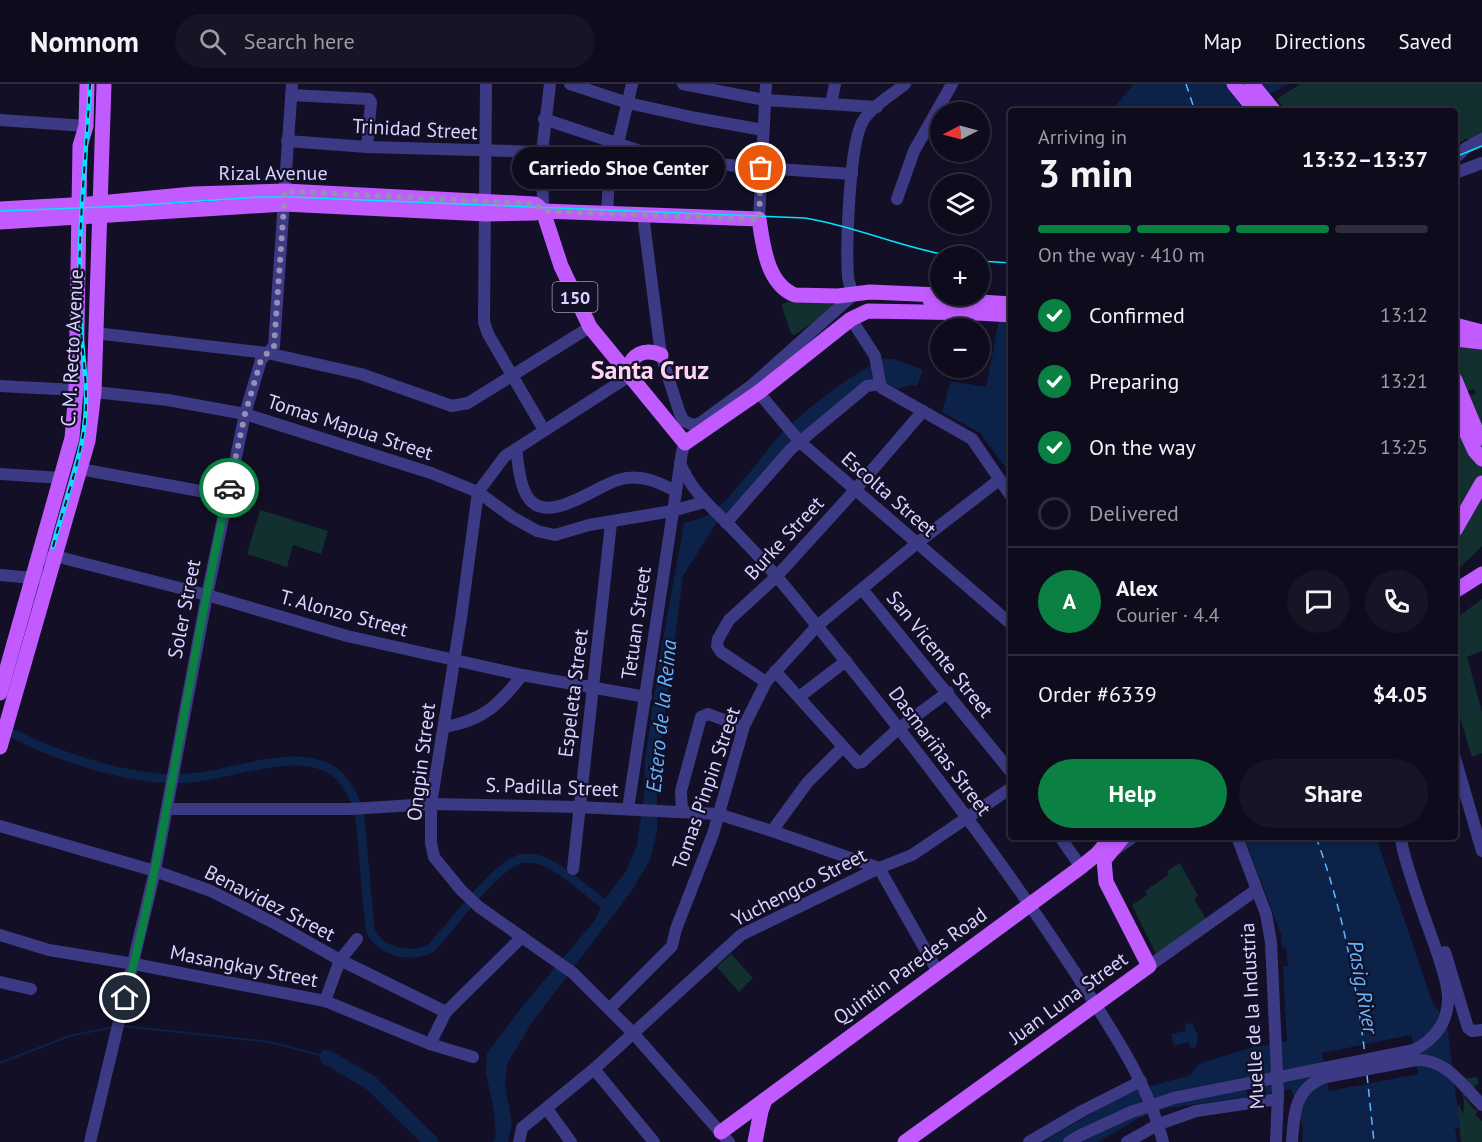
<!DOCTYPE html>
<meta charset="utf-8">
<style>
:root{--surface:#0e0b1c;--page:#171425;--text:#f1f3f6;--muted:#9b9ba3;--line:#2e2b3b;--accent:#0b8043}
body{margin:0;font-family:"PT Sans",sans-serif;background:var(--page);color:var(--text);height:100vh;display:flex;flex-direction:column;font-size:22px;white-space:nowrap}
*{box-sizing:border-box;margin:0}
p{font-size:20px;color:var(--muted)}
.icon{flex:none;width:33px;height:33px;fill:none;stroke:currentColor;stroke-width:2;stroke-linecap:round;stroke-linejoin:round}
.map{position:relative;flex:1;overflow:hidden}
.panel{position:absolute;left:1008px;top:24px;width:450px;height:732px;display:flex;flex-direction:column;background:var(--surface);border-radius:6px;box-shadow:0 3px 9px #0003,0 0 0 2px var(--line)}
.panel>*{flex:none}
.needle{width:39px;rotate:264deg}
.buttons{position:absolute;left:930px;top:18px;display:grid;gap:12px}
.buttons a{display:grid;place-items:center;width:60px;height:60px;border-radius:50%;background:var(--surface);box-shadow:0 3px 9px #0003,0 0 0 2px var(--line);font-size:30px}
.pin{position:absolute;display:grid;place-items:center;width:51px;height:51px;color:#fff;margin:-26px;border:3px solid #fff;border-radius:50%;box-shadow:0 2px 6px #0007}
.courier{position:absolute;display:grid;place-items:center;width:60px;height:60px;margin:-30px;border:4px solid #0b8043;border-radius:50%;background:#fff;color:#222;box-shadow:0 2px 8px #0007}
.bubble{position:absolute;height:42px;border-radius:21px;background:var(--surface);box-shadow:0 3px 9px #0003,0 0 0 2px var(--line);font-size:20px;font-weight:700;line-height:42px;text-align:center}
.headline em{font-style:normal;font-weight:700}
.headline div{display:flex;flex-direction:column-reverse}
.headline{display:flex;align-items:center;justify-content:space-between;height:102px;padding:0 30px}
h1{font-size:39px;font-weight:700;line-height:45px}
.bar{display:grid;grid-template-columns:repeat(4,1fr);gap:9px 6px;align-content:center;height:72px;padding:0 30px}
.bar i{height:8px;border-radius:4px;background:var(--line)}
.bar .on{background:var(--accent)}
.bar p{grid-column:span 4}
.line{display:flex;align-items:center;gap:15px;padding:0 30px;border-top:2px solid var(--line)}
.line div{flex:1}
.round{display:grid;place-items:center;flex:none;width:63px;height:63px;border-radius:32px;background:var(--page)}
ol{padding:0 30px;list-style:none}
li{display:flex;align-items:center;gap:18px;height:66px}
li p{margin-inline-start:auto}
li .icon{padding:6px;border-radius:50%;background:var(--accent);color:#fff;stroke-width:4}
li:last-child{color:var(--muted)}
li i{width:33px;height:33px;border:3px solid var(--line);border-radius:50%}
.button{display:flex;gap:12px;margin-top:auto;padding:12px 30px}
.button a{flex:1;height:69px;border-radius:36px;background:var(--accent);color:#fff;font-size:24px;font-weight:700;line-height:69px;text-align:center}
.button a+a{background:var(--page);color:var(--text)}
header{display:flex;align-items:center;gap:36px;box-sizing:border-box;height:84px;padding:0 30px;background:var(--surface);border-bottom:2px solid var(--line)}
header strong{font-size:28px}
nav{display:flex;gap:33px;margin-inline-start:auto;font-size:21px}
.search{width:420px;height:54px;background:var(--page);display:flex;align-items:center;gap:15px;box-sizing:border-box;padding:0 21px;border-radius:33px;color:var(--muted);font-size:22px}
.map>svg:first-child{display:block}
.green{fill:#12302f}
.water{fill:#0c2248}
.pier{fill:#130f26}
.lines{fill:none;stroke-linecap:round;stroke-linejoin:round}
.stream{stroke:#0c2248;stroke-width:2}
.canal{stroke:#0c2248;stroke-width:9}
.river{stroke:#0c2248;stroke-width:15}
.ferry{stroke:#62b6ff;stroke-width:1.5;stroke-dasharray:8 6;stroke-linecap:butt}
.minor{stroke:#3d3a85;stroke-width:12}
.major{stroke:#c25bff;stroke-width:15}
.tram{stroke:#00e5ff;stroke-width:1.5}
.rail-casing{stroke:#00e5ff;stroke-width:4.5}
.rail{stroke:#130f26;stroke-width:2;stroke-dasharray:7;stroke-linecap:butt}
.minor-bridge{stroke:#3d3a85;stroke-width:12}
.major-bridge{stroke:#c25bff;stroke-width:15}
.done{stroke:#948fb3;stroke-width:6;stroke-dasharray:0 10.8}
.route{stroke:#0b8043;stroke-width:8}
.labels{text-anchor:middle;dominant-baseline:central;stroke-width:4.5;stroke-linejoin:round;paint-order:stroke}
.shield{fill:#130f26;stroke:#9e99be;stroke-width:1.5}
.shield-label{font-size:18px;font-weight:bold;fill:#d9d4ff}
.street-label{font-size:20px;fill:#d9d4ff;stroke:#130f26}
.water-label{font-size:21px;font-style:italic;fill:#62b6ff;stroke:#130f26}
.district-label{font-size:26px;font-weight:bold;fill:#ffd6f0;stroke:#130f26}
</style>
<header>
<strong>Nomnom</strong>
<div class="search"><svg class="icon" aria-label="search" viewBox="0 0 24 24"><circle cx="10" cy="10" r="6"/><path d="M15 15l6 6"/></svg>Search here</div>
<nav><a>Map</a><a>Directions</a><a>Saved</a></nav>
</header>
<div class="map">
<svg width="1482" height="1058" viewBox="0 0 1482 1058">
<rect width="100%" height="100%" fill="#130f26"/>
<g class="green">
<polygon points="1300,0 1482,0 1482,52 1469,58 1467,54 1455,62 1455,27 1286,27 1277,15"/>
<polygon points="789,218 829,219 835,221 832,226 794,251 791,249 782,223 782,220"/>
<polygon points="1455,261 1482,264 1482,345 1467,313 1476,309 1474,305 1465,308 1455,283"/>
<polygon points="1455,340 1482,382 1482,462 1455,488"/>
<polygon points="260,426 328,447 321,470 293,461 287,483 247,470"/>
<polygon points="1482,515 1482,567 1467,573 1482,628 1482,669 1472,673 1455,617 1455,535"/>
<polygon points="1180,779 1198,812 1194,815 1206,835 1156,870 1132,821 1147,811 1145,807 1168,791 1167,787"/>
<polygon points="731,870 753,894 739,908 717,883"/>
<polygon points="1477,993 1479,999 1464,1013 1476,1027 1482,1021 1475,1031 1482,1037 1482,1058 1461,1058 1457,1022 1459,1021 1463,1031 1464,1020 1461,995"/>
</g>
<g class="water">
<polygon points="1134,0 1288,0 1268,11 1248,27 1111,27"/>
<polygon points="1011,197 1011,391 980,349 942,328 951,297 986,303 997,245"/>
<path d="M883,275H894L923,286L917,302L912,301L898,305L873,294L866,297L715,441L683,492L662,652L657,703V747L650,776L631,808L533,937L507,980L505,1001L512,1039L508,1058H493L496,1053L494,1027L486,989L487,969L522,923L595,836L606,813L625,789L637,761L644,711L645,675L661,566L684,439C691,437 699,435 706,432C730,419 760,373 780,351C803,327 853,289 883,275Z"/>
<polygon points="1244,753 1376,753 1433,920 1443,932 1447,941 1460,1043 1455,1044 1457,1058 1302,1058 1303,1044 1291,1005 1266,1010 1265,1002 1246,1006 1248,1013 1168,1024 1139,1034 1098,1058 1042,1058 1127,1009 1190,991 1198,981 1204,978 1250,964 1287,957 1283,882 1288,882 1286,864 1282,863 1281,850"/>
<polygon points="1192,939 1198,952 1196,963 1191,964 1189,958 1174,962 1171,950 1186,947 1185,940"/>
</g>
<polygon class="pier" points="1411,951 1418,990 1329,1007 1322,969"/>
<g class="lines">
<g class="stream">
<polyline points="123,942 270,958 327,973"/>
<polyline points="0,979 69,952 114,943"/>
</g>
<path class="canal" d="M2,644C54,672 140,702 199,693C239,688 307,660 339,692C363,716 361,747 364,778C366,800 368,823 370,846C380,868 410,875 431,864C451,844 498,775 526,774C530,774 536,775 540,776C560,782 590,810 608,823"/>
<polyline class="river" points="327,973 371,999 431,1058"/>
<g class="ferry">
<polyline points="1186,0 1195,27"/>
<path d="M1316,753C1342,823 1356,898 1365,971"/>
<polyline points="1367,991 1374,1058"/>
</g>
<g class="minor">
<polyline points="486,0 484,238 488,250 544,346"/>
<polyline points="570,0 628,19 696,34 763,46"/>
<polyline points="683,0 765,16 877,23"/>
<polyline points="291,11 369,15 371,18 367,63"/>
<polyline points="831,20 835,0"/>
<polyline points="544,35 664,75 761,84 852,90"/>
<polyline points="0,36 86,42"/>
<polyline points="287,57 367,63 542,68"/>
<polyline points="618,59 632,0"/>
<polyline points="1455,74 1466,64 1482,55"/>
<polyline points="1455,89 1482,79"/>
<polyline points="897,115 914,67 952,0"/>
<polyline points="543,127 542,68 550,0"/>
<polyline points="607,129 611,57"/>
<path d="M643,131L661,271L680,330L684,337L693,341L700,339L752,301L853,211C851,205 849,199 848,193C846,165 849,59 863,37C872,22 892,11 905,0"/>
<polyline points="759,135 766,0"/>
<polyline points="851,235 875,272 880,299 882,304 972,355 1011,412"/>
<polyline points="95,249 267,269 361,290 452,322 468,319 590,243"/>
<polyline points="631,291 505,372 478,408 461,534 431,720 431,759 434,773 461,806 479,823 573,889 633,949 729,1058"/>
<polyline points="0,302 76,306 168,316 245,330 431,389 478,408 512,433 537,447 555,451 589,441 672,427 704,418"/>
<polyline points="754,303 800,358 1011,540"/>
<path d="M516,365C518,378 519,394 524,406C541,448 593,403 618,396C639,389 658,398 676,407"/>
<path d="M680,379C691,406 707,419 727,439C748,461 769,482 788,506C889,630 989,756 1076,890C1109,943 1148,997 1163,1058"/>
<polyline points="80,385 227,412"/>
<polyline points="0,390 61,394"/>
<polyline points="726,439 791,365 867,302 880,300"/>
<polyline points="46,475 55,472 207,511 347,552 522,591 646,613"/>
<polyline points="0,491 33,494 49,491"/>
<polyline points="862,505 1011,688"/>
<polyline points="775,587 858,679 862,678 898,645 948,608"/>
<polyline points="766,598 721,568 717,562 718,555 729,536 777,492 855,406 923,327"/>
<polyline points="799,613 846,577"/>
<path d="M444,643C483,637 500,620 522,591"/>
<polyline points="1455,674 1482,767"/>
<polyline points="168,725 350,725 431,720 579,723 718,730 772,747 879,784 938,888"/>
<polyline points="628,725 682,368 685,359"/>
<polyline points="682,727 681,707 701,633 708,630 743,643"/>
<polyline points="0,742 155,787 211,807 278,841 340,876 446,928"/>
<polyline points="772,747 807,699 843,663"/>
<polyline points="1060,753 1081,783"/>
<polyline points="1237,753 1266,830 1271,858 1278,1010 1276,1058"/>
<path d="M1401,753C1402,767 1407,780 1411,793C1419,819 1429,845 1438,871C1443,888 1451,908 1447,925C1444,944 1430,958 1414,966"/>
<polyline points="1116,765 1133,753"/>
<polyline points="573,785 611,439"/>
<polyline points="0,851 49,866 134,880 325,917 430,960 473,973"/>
<polyline points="1445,868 1468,944 1472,947 1482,946"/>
<polyline points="1149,882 1256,806"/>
<polyline points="0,898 31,905"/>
<polyline points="325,917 340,876 357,855"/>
<polyline points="609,925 672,862 676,845 713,750 744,642 766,598 817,542 916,460 999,396"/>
<polyline points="430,960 446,928 522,853"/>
<polyline points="594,985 654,1058"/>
<polyline points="547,1025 571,1058"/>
<polyline points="90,1058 155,787 207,511 245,330 261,276 274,262 292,0"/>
<polyline points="519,1058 522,1044 594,985 741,851 879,784 912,771 1011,704"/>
<polyline points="1029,1058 1082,1027 1141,997"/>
<polyline points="1069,1058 1081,1051"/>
<polyline points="1127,1058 1159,1040 1196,1027 1278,1015"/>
<path d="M1292,1058C1294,1029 1295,1003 1326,993L1416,976C1447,975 1462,1001 1482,1021"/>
</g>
<g class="major">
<polyline points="1234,0 1256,27"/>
<polyline points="1252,0 1274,27"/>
<polyline points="0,125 89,120 193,110 285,107 535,120 539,123"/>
<polyline points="543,127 561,182 590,243 685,359 759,308 851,235 868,227 978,229"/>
<path d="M0,138L284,120L486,130L535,129L543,127L759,135C763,162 767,200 795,211L838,212L870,208L940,211"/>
<polyline points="930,216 981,218"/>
<polyline points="1455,241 1482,248"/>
<polyline points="1455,255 1482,258"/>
<path d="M627,287C632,270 644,264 661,271"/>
<polyline points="1455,296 1475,344 1482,354"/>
<polyline points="1458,331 1475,367 1482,375"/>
<polyline points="1455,446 1482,399"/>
<polyline points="1455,507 1482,490"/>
<polyline points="0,609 72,354 76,306 80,62 86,42 87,0"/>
<polyline points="0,663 88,357 94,308 104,0"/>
<polyline points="721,1048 1081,783 1097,770 1112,753"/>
<polyline points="755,1058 761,1027 765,1016"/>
<polyline points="905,1058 1149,882 1106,798 1104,776 1123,753"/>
</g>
<g class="tram">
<polyline points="1455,73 1482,62"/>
<path d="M0,127L128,122L259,113H290L805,134C855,142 902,164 952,172"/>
<polyline points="980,177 1011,179"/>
</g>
<g class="rail-casing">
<path id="rail" d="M53,463C63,424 78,385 84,345C90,305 81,267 80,227C77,152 86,75 90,0"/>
</g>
<use href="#rail" class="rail"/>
<polyline class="minor-bridge" points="1081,1051 1131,1028 1174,1014 1414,966"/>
<g class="major-bridge">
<polyline points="981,218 1011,220"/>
<polyline points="978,229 1011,231"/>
</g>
</g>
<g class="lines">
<polyline class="done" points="229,404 245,330 261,276 274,262 285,107 536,120 543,127 759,135 761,84"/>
<path class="route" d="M125,914C169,746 190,573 229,404"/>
</g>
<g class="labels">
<rect class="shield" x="552.5" y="198" width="45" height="30" rx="4.5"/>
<g class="shield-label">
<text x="575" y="213">150</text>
</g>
<g class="street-label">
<text transform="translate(415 45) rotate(3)">Trinidad Street</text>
<text x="273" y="89">Rizal Avenue</text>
<text transform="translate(72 264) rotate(-87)">C. M. Recto Avenue</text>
<text transform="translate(350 343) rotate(18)">Tomas Mapua Street</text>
<text transform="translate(889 410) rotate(41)">Escolta Street</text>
<text transform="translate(784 454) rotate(-47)">Burke Street</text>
<text transform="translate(184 525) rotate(-79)">Soler Street</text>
<text transform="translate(344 529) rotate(15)">T. Alonzo Street</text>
<text transform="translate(636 539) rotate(-82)">Tetuan Street</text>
<text transform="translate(940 570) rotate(51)">San Vicente Street</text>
<text transform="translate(573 609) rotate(-83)">Espeleta Street</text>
<text transform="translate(940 667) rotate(53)">Dasmariñas Street</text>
<text transform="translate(421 678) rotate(-83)">Ongpin Street</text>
<text transform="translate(552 703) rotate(2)">S. Padilla Street</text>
<text transform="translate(706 704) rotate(-71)">Tomas Pinpin Street</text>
<text transform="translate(799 803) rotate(-27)">Yuchengco Street</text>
<text transform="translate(270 819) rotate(27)">Benavidez Street</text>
<text transform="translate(244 882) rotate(11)">Masangkay Street</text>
<text transform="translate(910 882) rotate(-36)">Quintin Paredes Road</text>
<text transform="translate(1068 914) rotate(-36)">Juan Luna Street</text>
<text transform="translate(1252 932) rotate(-93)">Muelle de la Industria</text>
</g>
<g class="water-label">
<text transform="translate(661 632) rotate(-84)">Estero de la Reina</text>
<text transform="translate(1363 903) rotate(80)">Pasig River</text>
</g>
<g class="district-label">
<text x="650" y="285">Santa Cruz</text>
</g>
</g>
</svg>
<div class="buttons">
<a><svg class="needle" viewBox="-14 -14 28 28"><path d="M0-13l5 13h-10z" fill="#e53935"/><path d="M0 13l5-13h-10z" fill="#9b9ba3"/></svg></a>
<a><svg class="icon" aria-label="layers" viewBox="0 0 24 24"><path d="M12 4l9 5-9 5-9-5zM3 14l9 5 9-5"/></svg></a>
<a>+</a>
<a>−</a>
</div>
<div class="pin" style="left:761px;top:84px;background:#ea580c"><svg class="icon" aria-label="bag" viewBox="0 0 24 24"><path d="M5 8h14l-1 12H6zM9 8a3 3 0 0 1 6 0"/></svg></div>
<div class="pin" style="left:125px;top:914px;background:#1f2937"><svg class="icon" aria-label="home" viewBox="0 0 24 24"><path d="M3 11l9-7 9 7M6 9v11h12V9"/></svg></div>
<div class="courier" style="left:229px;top:404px"><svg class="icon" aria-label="car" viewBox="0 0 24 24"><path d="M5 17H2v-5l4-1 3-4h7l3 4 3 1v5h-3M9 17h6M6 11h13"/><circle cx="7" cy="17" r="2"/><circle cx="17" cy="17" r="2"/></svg></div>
<div class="bubble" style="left:512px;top:63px;width:213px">Carriedo Shoe Center</div>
<section class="panel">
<div class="headline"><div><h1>3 min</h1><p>Arriving in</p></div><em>13:32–13:37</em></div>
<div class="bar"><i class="on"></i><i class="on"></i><i class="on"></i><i></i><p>On the way · 410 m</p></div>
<ol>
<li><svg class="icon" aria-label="check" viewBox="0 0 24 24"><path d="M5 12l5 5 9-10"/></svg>Confirmed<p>13:12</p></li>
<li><svg class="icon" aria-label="check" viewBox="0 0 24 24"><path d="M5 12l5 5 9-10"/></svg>Preparing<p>13:21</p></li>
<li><svg class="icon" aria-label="check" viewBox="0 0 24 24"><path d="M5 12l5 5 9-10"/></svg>On the way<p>13:25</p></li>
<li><i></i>Delivered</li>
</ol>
<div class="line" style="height:108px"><b class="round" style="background:var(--accent);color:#fff">A</b><div><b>Alex</b><p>Courier · 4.4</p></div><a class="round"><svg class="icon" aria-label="chat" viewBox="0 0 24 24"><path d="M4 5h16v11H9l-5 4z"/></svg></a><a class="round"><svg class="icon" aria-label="phone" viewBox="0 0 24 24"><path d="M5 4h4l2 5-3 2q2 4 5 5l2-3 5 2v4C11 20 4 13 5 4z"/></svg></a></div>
<div class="line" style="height:78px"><div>Order #6339</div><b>$4.05</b></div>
<div class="button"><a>Help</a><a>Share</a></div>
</section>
</div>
